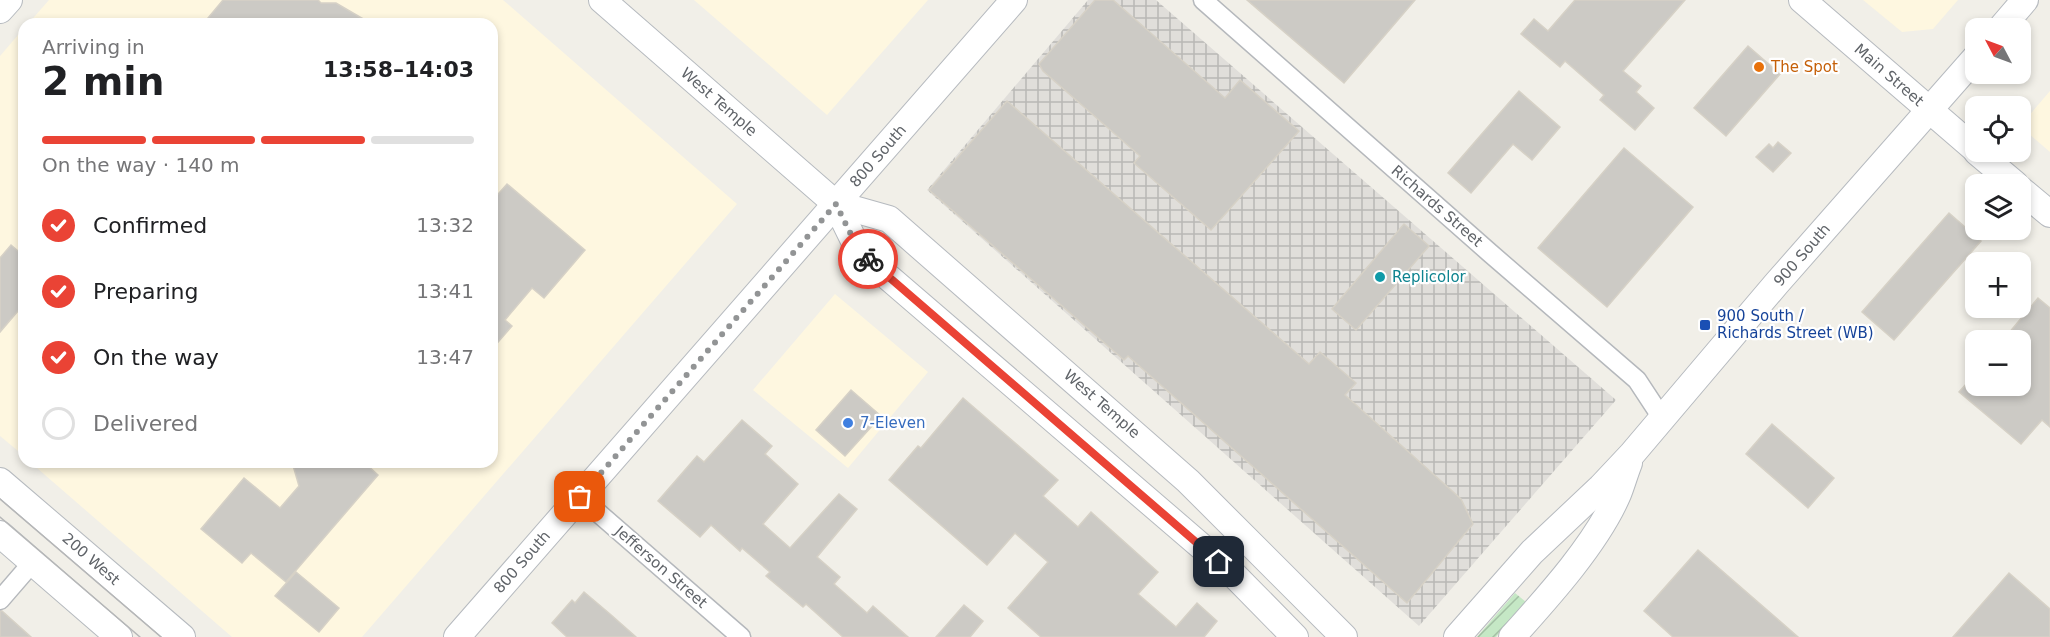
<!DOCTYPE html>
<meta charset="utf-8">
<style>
:root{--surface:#fff;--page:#f2f2f2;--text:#202124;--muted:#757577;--line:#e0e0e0;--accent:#ea4335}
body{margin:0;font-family:"DejaVu Sans",sans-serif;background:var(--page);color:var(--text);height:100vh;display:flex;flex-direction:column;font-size:22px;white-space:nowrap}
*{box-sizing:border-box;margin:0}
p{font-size:20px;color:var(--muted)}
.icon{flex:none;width:33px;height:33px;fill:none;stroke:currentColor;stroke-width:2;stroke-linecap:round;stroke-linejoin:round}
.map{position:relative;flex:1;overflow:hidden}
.side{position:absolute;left:18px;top:18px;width:480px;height:450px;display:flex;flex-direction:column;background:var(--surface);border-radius:18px;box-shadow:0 3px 9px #0003}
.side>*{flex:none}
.needle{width:39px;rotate:311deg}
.fabs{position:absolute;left:1965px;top:18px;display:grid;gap:12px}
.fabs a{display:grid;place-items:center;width:66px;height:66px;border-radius:12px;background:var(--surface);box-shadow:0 3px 9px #0003;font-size:30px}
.pin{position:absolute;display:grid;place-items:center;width:51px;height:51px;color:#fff;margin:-26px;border-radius:12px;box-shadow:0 3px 9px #0006}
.courier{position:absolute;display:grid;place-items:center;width:60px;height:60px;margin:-30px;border:4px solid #ea4335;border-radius:50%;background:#fff;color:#222;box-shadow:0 2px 8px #0007}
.overview em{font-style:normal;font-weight:700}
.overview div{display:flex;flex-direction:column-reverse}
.overview{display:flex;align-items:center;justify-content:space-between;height:102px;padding:0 24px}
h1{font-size:39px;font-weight:700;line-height:45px}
.bar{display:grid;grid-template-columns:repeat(4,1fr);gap:9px 6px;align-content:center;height:72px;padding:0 24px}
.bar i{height:8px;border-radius:4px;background:var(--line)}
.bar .on{background:var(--accent)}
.bar p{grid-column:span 4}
ol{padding:0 24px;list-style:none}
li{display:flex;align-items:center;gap:18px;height:66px}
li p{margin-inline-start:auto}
li .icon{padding:6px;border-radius:50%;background:var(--accent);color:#fff;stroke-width:4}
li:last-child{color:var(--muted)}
li i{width:33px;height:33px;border:3px solid var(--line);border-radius:50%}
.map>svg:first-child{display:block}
.commercial{fill:#fef7e0}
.industrial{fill:url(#industrial-grid)}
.garden{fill:url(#garden-furrows)}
.building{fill:#cccac5;stroke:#d6d1c6;stroke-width:1.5}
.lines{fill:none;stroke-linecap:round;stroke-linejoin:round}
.street-casing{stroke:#b5b8bc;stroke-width:21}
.secondary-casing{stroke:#b6babf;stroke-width:28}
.street{stroke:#fff;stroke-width:18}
.secondary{stroke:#fff;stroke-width:26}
.tram{stroke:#b6b7b8;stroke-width:1.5}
.done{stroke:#929495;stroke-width:6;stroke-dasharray:0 10.8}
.route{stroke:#ea4335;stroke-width:8}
.food-dot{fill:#e8710a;stroke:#fff;stroke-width:2}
.culture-dot{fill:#0f9aa8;stroke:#fff;stroke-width:2}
.transit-dot{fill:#1a4fb4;stroke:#fff;stroke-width:2}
.shop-dot{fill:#3f7fe0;stroke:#fff;stroke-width:2}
.labels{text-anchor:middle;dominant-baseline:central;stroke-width:4.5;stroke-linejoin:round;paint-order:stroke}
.food-label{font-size:15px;fill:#c56008;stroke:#fff;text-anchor:start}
.street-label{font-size:15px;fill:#5f6368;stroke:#fff}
.culture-label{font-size:15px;fill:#0d838f;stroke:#fff;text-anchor:start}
.transit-label{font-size:15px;fill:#164399;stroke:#fff;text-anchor:start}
.shop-label{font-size:15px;fill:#366cbe;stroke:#fff;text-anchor:start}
</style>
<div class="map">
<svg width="2050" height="637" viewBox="0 0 2050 637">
<defs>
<pattern id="industrial-grid" width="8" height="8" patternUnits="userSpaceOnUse" patternTransform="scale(1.5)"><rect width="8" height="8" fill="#e0deda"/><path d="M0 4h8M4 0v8" fill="none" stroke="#b9b8b5"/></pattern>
<pattern id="garden-furrows" width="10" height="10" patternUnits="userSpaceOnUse" patternTransform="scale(1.5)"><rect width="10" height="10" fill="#c5e8c5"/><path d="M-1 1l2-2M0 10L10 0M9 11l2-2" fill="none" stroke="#a3c0a4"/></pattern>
</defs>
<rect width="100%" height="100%" fill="#f1efe8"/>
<g class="commercial">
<polygon points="49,0 503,0 737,204 362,637 232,637 30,462 492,462 492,24 28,24"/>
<polygon points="694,0 928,0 827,115"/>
<polygon points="1863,0 1958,0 1933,29 1902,32"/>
<polygon points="24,28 24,456 0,436 0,56"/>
<polygon points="2050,91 2050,152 2020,126"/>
<polygon points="835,294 928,372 848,468 753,390"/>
</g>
<polygon class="industrial" points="1088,0 1156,0 1616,400 1419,626 927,190"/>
<polygon class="garden" points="1515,593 1526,602 1496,637 1477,637"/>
<g class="building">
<polygon points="223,0 318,0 321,3 336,3 372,24 203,24"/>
<polygon points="1095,0 1113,0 1225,98 1240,80 1299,131 1211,230 1134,163 1140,156 1043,71 1039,64"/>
<polygon points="1247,0 1415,0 1344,83"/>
<polygon points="1575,0 1685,0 1623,71 1641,86 1636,92 1654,108 1635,130 1600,100 1604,95 1565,61 1560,67 1521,34 1534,19 1548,31"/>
<polygon points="1748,46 1780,74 1726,136 1694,108"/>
<polygon points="1519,91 1560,127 1532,160 1513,144 1471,193 1448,173"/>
<polygon points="1007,101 1309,364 1320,352 1356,383 1345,395 1461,499 1473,524 1407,603 1128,356 1124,360 929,190"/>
<polygon points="1778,142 1791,153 1773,172 1756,157 1769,144 1773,148"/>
<polygon points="1624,148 1693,207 1607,307 1538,248"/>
<polygon points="507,184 585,250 544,298 532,288 505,320 512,326 492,349 492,201"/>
<polygon points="1949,213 1981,241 1894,340 1862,312"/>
<polygon points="1404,224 1429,246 1356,330 1332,309"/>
<polygon points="11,245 24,256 24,304 0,332 0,258"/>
<polygon points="2038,298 2050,308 2050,427 2042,420 2021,444 1959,392 1976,373 1976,386 2020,386 2020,340 2003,340"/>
<polygon points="851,390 881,416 845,456 816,430"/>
<polygon points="963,398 1058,480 1043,496 1078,527 1091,512 1158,572 1138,594 1176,627 1197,603 1217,621 1204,637 1041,637 1008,608 1048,562 1015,533 987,565 889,480 918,446 921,448"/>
<polygon points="742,420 772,446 765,454 798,484 763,524 790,548 839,494 857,509 817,557 840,577 834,584 867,613 873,606 908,637 843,637 806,604 803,607 766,576 770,572 742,548 740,551 711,525 700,537 658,501 697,456 704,462"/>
<polygon points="1772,424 1834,478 1808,508 1746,454"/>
<polygon points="292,462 364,462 378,475 286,582 251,553 242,563 201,529 244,478 280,508 299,486"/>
<polygon points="1698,550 1798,637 1673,637 1644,611"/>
<polygon points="296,572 339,608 319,632 275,596"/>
<polygon points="2009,573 2050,609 2050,637 1953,637"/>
<polygon points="584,592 610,614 636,637 567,637 552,623 572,600 575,603"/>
<polygon points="964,605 983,621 970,637 936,637"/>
<polygon points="0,611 2,611 31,637 0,637"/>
</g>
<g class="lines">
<g class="street-casing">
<g id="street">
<polyline points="1203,0 1490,253 1637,380 1662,418"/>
<polyline points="580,497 741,637"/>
<polyline points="0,600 32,563"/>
</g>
</g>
<g class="secondary-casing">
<g id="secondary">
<polyline points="602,0 836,204 860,253 1202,547 1235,576 1295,637"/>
<polyline points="1802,0 1976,150"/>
<polyline points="0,10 9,0"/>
<polyline points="2001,28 2025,0"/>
<polyline points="1977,152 2015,184"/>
<polyline points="2020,189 2050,214"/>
<polyline points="836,204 889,219 1188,481 1344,637"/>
<polyline points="0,481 182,637"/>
<polyline points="0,534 119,637"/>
<polyline points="457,637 1014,0"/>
<polyline points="1457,637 1532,552 1601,487 1632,454 1777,283 1976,57"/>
<path d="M1512,637C1548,597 1597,543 1618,494C1622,484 1625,473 1629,463"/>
</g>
</g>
<use href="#street" class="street"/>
<use href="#secondary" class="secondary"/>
<g class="tram">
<polyline points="0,499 161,637"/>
<polyline points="0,517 140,637"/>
</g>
</g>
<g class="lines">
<polyline class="done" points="580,497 836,204 860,253 868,259"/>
<polyline class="route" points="868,259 1219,562"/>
</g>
<circle class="food-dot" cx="1759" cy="67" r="6"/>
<circle class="culture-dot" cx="1380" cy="277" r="6"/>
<rect class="transit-dot" x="1699" y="319" width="12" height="12" rx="3"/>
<circle class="shop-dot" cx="848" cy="423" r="6"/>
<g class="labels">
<g class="food-label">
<text x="1771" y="67">The Spot</text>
</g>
<g class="street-label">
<text transform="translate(1889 75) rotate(41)">Main Street</text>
<text transform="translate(719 102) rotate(41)">West Temple</text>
<text transform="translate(878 156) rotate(-49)">800 South</text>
<text transform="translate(1437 206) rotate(41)">Richards Street</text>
<text transform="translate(1802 255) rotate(-49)">900 South</text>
<text transform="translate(1102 404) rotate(41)">West Temple</text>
<text transform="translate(91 559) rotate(41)">200 West</text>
<text transform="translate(522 562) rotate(-49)">800 South</text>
<text transform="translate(661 567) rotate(41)">Jefferson Street</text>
</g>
<g class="culture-label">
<text x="1392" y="277">Replicolor</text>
</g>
<g class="transit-label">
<text x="1717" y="316">900 South /<tspan x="1717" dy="17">Richards Street (WB)</tspan></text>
</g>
<g class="shop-label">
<text x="860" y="423">7-Eleven</text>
</g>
</g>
</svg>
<div class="fabs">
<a><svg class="needle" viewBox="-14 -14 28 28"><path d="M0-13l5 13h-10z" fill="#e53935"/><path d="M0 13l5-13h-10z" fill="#757577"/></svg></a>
<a><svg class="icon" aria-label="locate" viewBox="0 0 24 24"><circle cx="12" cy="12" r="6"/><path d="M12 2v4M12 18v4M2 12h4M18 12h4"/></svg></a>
<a><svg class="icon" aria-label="layers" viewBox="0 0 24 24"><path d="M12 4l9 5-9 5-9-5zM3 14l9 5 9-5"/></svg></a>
<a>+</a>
<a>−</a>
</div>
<div class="pin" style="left:580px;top:497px;background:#ea580c"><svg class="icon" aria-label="bag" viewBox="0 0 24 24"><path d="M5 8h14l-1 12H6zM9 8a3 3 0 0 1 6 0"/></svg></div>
<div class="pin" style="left:1219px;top:562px;background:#1f2937"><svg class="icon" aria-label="home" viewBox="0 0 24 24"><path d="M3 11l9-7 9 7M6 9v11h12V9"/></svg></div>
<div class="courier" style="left:868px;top:259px"><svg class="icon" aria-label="bike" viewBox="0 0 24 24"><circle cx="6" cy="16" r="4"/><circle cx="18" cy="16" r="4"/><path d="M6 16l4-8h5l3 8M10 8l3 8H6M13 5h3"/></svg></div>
<section class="side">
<div class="overview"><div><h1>2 min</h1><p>Arriving in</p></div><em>13:58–14:03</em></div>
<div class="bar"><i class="on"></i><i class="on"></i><i class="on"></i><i></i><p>On the way · 140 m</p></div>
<ol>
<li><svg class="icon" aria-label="check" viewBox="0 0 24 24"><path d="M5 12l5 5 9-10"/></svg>Confirmed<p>13:32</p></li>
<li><svg class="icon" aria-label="check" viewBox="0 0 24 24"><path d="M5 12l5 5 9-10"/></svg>Preparing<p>13:41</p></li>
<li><svg class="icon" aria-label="check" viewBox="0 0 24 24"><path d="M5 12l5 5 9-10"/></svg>On the way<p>13:47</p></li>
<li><i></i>Delivered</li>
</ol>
</section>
</div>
